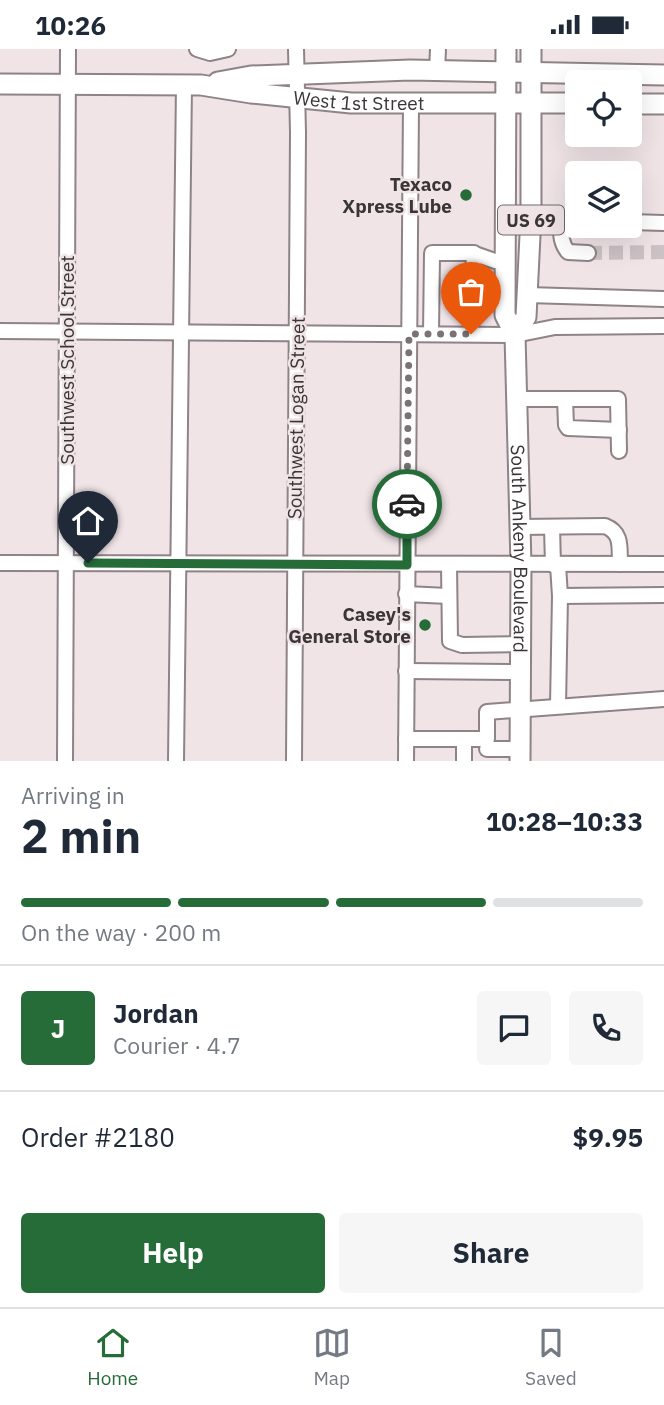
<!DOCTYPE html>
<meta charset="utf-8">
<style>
:root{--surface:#fff;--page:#f6f6f7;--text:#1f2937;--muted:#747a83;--line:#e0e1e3;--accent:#256c39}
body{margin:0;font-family:"IBM Plex Sans",sans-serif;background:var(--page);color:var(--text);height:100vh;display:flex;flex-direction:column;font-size:26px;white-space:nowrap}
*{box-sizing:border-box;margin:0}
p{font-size:23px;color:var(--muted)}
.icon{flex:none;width:38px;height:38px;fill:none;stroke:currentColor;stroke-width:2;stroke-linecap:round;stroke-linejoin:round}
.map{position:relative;height:712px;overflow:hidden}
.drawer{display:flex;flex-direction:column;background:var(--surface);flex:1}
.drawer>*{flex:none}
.tools{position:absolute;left:565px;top:21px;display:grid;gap:14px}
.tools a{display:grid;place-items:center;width:77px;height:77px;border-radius:7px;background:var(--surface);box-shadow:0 7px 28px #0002;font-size:35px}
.pin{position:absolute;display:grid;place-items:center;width:60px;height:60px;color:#fff;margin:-72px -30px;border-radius:50% 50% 50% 0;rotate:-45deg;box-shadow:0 0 7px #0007}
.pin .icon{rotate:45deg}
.courier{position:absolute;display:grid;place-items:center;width:70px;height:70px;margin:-35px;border:5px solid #256c39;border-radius:50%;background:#fff;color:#222;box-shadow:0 2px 9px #0007}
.head em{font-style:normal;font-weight:700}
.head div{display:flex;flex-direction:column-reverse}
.head{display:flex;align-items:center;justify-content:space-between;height:119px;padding:0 21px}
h1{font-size:46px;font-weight:700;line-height:52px}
.bar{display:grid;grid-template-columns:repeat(4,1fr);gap:10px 7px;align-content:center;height:84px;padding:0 21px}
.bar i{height:9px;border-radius:5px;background:var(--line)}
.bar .current{background:var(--accent)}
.bar p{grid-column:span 4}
.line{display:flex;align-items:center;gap:18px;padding:0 21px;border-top:2px solid var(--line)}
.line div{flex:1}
.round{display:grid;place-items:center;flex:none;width:74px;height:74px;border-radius:7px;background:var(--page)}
.button{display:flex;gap:14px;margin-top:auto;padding:14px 21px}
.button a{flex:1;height:80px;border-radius:7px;background:var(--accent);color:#fff;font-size:28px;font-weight:700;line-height:80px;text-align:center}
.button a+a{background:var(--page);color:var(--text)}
.status{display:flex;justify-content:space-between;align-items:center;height:49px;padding:0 35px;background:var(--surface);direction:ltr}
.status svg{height:19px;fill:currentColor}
.tabs{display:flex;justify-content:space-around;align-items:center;height:98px;border-top:2px solid var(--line);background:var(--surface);font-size:19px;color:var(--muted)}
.tabs a{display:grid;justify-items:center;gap:4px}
.tabs .current{color:var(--accent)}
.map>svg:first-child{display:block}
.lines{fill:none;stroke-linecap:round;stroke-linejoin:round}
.minor-tunnel{stroke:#ccc1c4;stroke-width:14;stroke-dasharray:14 7;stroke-linecap:butt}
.minor-casing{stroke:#8e8386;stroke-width:18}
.major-casing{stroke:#8e8386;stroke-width:23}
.minor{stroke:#fff;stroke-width:14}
.major{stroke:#fff;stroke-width:19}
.done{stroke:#7a7275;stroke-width:7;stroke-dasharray:0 12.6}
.route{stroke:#256c39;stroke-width:9}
.poi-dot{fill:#256c39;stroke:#f0e4e7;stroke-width:2.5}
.labels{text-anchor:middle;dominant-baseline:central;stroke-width:5;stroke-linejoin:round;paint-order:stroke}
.shield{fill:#f0e4e7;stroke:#716a6c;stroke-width:2}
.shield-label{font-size:18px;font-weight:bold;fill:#3a3537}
.street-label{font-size:19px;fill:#3a3537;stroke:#f0e4e7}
.poi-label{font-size:19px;font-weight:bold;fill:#3a3537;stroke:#f0e4e7;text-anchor:end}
</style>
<div class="status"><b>10:26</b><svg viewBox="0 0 49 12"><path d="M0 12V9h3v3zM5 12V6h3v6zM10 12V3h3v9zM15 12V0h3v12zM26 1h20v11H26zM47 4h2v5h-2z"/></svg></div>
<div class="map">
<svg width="664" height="712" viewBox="0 0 664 712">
<rect width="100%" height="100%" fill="#f0e4e7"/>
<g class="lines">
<polyline class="minor-tunnel" points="588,204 664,203"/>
<g class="minor-casing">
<g id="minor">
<polyline points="197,0 210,4 228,0"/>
<polyline points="437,22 438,0"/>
<polyline points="531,171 578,172"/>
<path d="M561,172C561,184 560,193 568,203L588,204"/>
<polyline points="630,173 664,174"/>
<polyline points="527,246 664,250"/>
<polyline points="0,282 515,286 555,278 664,277"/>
<polyline points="431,285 432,204 472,204 495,212 505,213"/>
<polyline points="471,285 474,204"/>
<polyline points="517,350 618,350 619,402"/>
<polyline points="565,350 566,376 568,379 619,381"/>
<path d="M520,478L605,477C623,484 619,499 620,515"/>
<polyline points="552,478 553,516"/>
<polyline points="0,514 664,515"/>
<polyline points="449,516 450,592 462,596 521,595"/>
<polyline points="558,516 560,547 558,657"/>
<polyline points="406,545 448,547"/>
<polyline points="560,547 664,546"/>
<polyline points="406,622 521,623"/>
<polyline points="406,690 487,690 487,663 664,650"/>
<polyline points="487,700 521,700"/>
<polyline points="65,712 68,0"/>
<polyline points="176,712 184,35"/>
<polyline points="294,712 298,83 296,0"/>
<polyline points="406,712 411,54"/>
<polyline points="464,712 464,690"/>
</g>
</g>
<g class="major-casing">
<g id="major">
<path id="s1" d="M506,0L505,266L515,286L521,516L520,712"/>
<polyline points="218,33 251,27 410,21 664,26"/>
<path id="s2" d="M0,35L201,36L251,44L351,54H578"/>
<polyline points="630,55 664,55"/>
<polyline points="515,286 526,268 531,166 531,0"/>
</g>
</g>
<use href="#minor" class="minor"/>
<use href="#major" class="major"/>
</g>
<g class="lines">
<polyline class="done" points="407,455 409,285 471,285"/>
<polyline class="route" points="88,514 407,516 407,455"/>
</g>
<g class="poi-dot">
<circle cx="466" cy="146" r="7"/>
<circle cx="425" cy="576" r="7"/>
</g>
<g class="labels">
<rect class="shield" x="498" y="156.5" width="66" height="29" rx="5"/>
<g class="shield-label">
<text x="531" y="171">US 69</text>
</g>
<g class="street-label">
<text stroke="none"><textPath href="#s2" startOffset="360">West 1st Street</textPath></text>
<text transform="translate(67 311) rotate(-90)">Southwest School Street</text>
<text transform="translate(296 369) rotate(-89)">Southwest Logan Street</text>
<text stroke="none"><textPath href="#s1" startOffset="502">South Ankeny Boulevard</textPath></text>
</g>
<g class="poi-label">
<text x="452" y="135">Texaco<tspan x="452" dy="22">Xpress Lube</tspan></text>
<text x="411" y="565">Casey's<tspan x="411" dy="22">General Store</tspan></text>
</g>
</g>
</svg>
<div class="tools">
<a><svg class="icon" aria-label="locate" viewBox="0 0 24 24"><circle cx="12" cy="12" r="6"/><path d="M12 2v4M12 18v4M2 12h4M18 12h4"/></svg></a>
<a><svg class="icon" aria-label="layers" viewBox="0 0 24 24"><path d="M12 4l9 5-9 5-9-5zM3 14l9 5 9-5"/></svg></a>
</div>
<div class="pin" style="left:471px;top:285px;background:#ea580c"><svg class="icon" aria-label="bag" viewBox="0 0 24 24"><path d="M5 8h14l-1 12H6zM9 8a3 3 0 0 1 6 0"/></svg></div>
<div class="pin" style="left:88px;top:514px;background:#1f2937"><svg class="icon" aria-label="home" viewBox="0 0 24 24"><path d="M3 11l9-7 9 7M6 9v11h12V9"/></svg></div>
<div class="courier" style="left:407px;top:455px"><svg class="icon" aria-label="car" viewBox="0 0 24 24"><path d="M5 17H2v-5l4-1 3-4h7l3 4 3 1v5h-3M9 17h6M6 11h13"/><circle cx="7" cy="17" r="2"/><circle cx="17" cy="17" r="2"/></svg></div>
</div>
<section class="drawer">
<div class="head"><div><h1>2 min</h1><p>Arriving in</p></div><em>10:28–10:33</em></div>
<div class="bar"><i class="current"></i><i class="current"></i><i class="current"></i><i></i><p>On the way · 200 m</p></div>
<div class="line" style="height:126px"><b class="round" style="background:var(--accent);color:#fff">J</b><div><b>Jordan</b><p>Courier · 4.7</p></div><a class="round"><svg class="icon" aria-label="chat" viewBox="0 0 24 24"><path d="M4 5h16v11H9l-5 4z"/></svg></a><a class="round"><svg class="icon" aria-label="phone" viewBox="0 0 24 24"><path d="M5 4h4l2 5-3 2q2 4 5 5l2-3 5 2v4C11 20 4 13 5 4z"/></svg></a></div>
<div class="line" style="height:91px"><div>Order #2180</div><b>$9.95</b></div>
<div class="button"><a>Help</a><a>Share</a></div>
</section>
<nav class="tabs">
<a class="current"><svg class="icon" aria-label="home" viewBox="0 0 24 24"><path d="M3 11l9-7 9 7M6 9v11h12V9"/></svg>Home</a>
<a><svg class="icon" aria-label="map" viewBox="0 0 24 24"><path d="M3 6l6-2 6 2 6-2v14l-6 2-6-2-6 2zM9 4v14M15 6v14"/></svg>Map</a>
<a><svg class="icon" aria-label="saved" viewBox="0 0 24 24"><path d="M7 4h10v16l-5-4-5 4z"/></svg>Saved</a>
</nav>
